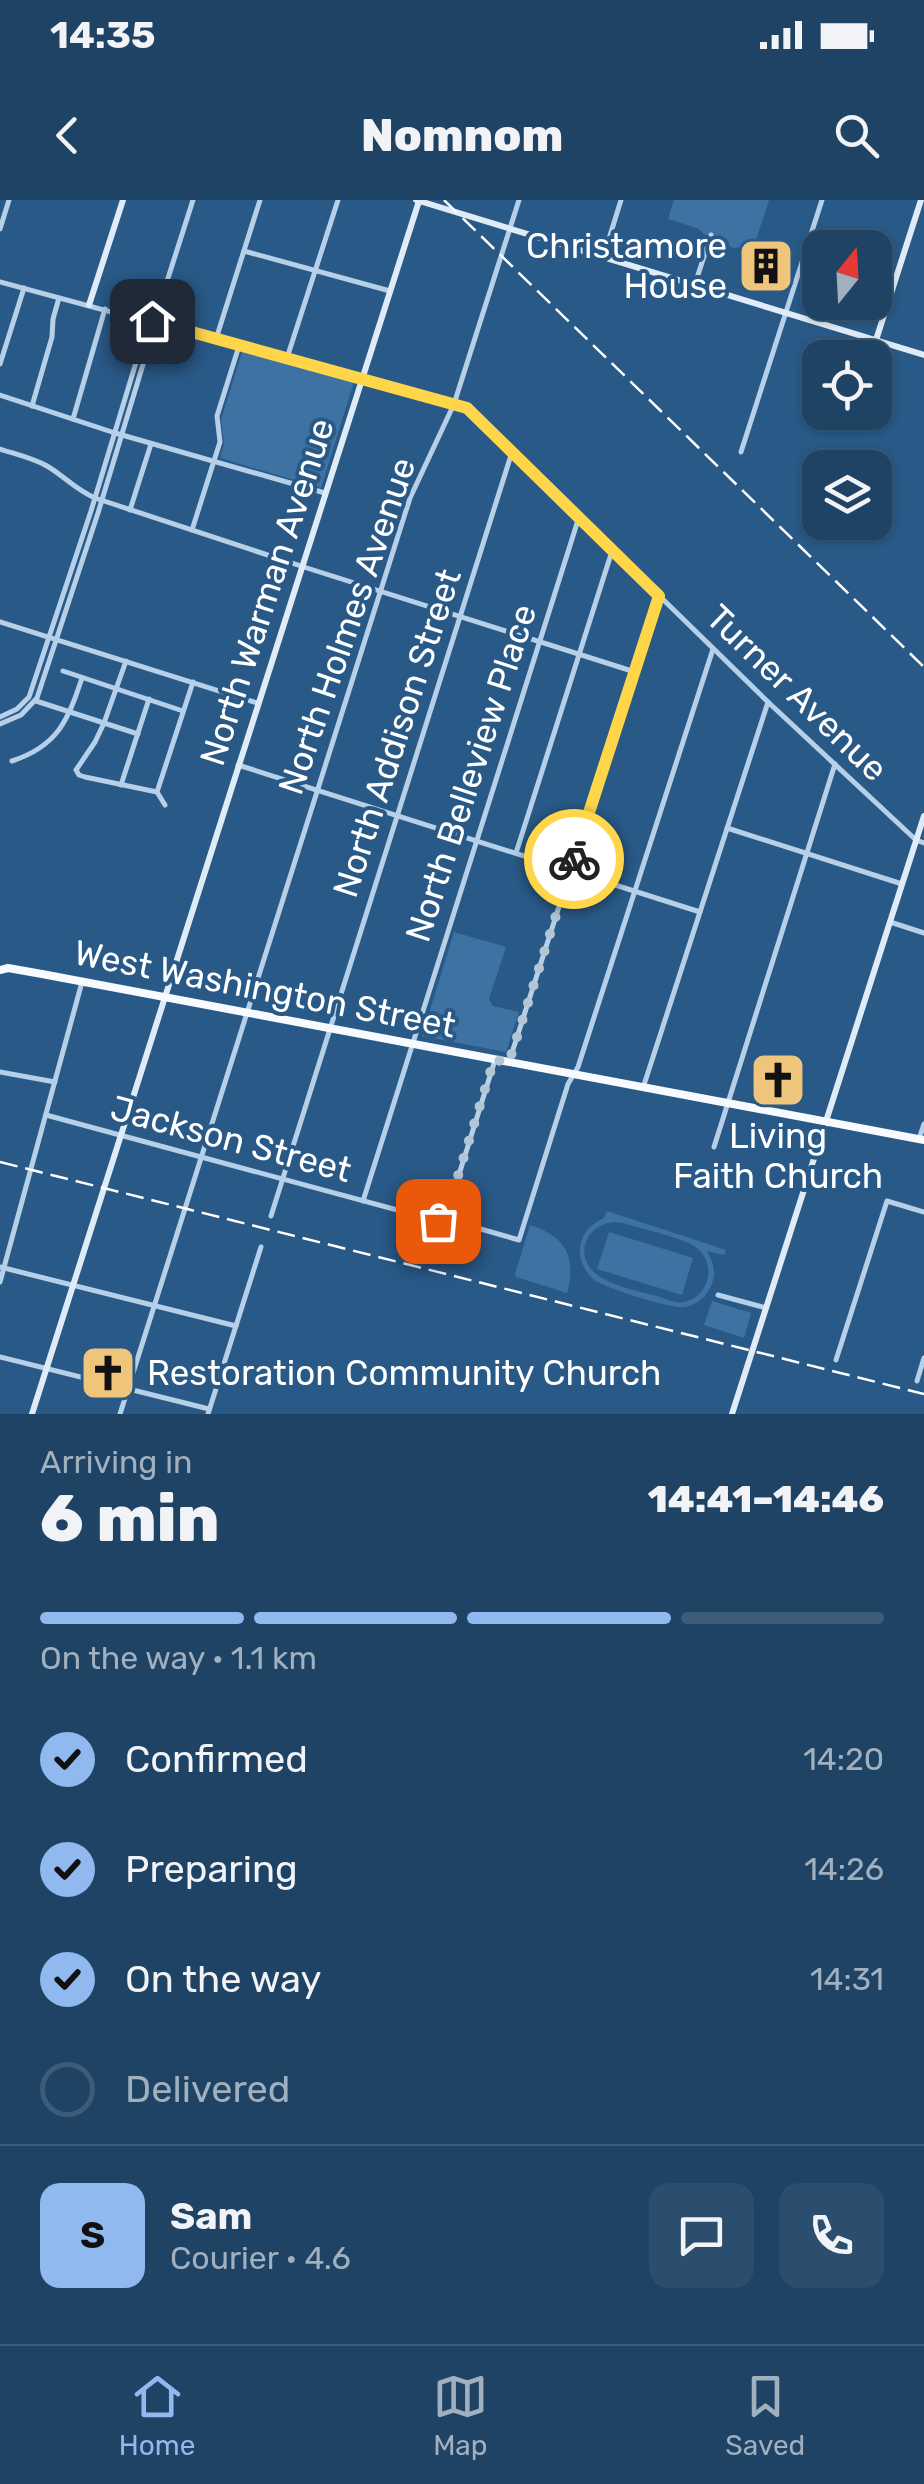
<!DOCTYPE html>
<meta charset="utf-8">
<style>
:root{--surface:#1f4365;--page:#2c4e6e;--text:#f1f3f6;--muted:#a1b0bf;--line:#3c5c79;--accent:#90b9f0}
body{margin:0;font-family:Rubik,sans-serif;background:var(--page);color:var(--text);height:100vh;display:flex;flex-direction:column;font-size:38px;white-space:nowrap}
*{box-sizing:border-box;margin:0}
p{font-size:32px;color:var(--muted)}
.icon{flex:none;width:55px;height:55px;fill:none;stroke:currentColor;stroke-width:2;stroke-linecap:round;stroke-linejoin:round}
.map{position:relative;height:1214px;overflow:hidden}
.drawer{display:flex;flex-direction:column;background:var(--surface);flex:1}
.drawer>*{flex:none}
.needle{width:65px;rotate:18deg}
.fabs{position:absolute;left:802px;top:30px;display:grid;gap:20px}
.fabs a{display:grid;place-items:center;width:90px;height:90px;border-radius:20px;background:var(--surface);box-shadow:0 2px 8px #0004,0 0 0 2px var(--line);font-size:50px}
.pin{position:absolute;display:grid;place-items:center;width:85px;height:85px;color:#fff;margin:-42px;border-radius:20px;box-shadow:0 5px 15px #0006}
.courier{position:absolute;display:grid;place-items:center;width:100px;height:100px;margin:-50px;border:8px solid #ffd54a;border-radius:50%;background:#fff;color:#222;box-shadow:0 2px 12px #0007}
.headline em{font-style:normal;font-weight:800}
.headline div{display:flex;flex-direction:column-reverse}
.headline{display:flex;align-items:center;justify-content:space-between;height:170px;padding:0 40px}
h1{font-size:65px;font-weight:800;line-height:75px}
.bar{display:grid;grid-template-columns:repeat(4,1fr);gap:15px 10px;align-content:center;height:120px;padding:0 40px}
.bar i{height:12px;border-radius:8px;background:var(--line)}
.bar .on{background:var(--accent)}
.bar p{grid-column:span 4}
.line{display:flex;align-items:center;gap:25px;padding:0 40px;border-top:2px solid var(--line)}
.line div{flex:1}
.round{display:grid;place-items:center;flex:none;width:105px;height:105px;border-radius:20px;background:var(--page)}
ol{padding:0 40px;list-style:none}
li{display:flex;align-items:center;gap:30px;height:110px}
li p{margin-inline-start:auto}
li .icon{padding:10px;border-radius:50%;background:var(--accent);color:#111;stroke-width:4}
li:last-child{color:var(--muted)}
li i{width:55px;height:55px;border:5px solid var(--line);border-radius:50%}
.status{display:flex;justify-content:space-between;align-items:center;height:70px;padding:0 50px;background:var(--surface);direction:ltr}
.status svg{height:28px;fill:currentColor}
header{display:flex;justify-content:space-between;align-items:center;height:130px;padding:0 40px;background:var(--surface);font-size:45px;font-weight:800}
.menu{display:flex;justify-content:space-around;align-items:center;height:140px;border-top:2px solid var(--line);background:var(--surface);font-size:28px;color:var(--muted)}
.menu a{display:grid;justify-items:center;gap:5px}
.menu .on{color:var(--accent)}
.map>svg:first-child{display:block}
.green{fill:#3e72a3;fill-rule:evenodd}
.lines{fill:none;stroke-linecap:round;stroke-linejoin:round}
.street{stroke:#b5d0e8;stroke-width:5}
.secondary{stroke:#dfebf7;stroke-width:6}
.primary{stroke:#f7fafe;stroke-width:8}
.rail{stroke:#fff;stroke-width:2.5;stroke-dasharray:18 8;stroke-linecap:butt}
.done{stroke:#b4c5d5;stroke-width:10;stroke-dasharray:0 18}
.route{stroke:#ffd54a;stroke-width:12}
.labels{text-anchor:middle;dominant-baseline:central;stroke-width:8;stroke-linejoin:round;paint-order:stroke}
.poi-label{font-size:35px;fill:#fff;stroke:#295987;text-anchor:end}
.street-label{font-size:35px;fill:#fff;stroke:#295987}
</style>
<div class="status"><b>14:35</b><svg viewBox="0 0 49 12"><path d="M0 12V9h3v3zM5 12V6h3v6zM10 12V3h3v9zM15 12V0h3v12zM26 1h20v11H26zM47 4h2v5h-2z"/></svg></div>
<header><svg class="icon" aria-label="back" viewBox="0 0 24 24"><path d="M15 5l-7 7 7 7"/></svg>Nomnom<svg class="icon" aria-label="search" viewBox="0 0 24 24"><circle cx="10" cy="10" r="6"/><path d="M15 15l6 6"/></svg></header>
<div class="map">
<svg width="924" height="1214" viewBox="0 0 924 1214">
<rect width="100%" height="100%" fill="#295987"/>
<g class="green">
<polygon points="674,0 769,0 754,46 734,48 713,41 697,28 668,19"/>
<polygon points="242,152 354,182 321,288 220,258 224,244 221,220"/>
<polygon points="454,732 506,747 489,799 493,806 519,812 506,852 422,836"/>
<path d="M607,1011L726,1050L724,1055L707,1051C714,1063 717,1075 710,1088C705,1098 696,1105 685,1107C669,1109 609,1089 594,1080C572,1060 576,1030 604,1018ZM613,1022L623,1023C641,1029 682,1037 697,1048C717,1064 709,1098 683,1102C675,1103 668,1100 660,1097C636,1090 577,1082 585,1045C589,1031 600,1024 613,1022Z"/>
<path d="M530,1025C565,1036 577,1057 567,1093L516,1077L515,1074Z"/>
<polygon points="609,1032 693,1058 682,1095 597,1069"/>
<polygon points="712,1101 751,1113 744,1138 704,1125"/>
</g>
<g class="lines">
<g class="street">
<polyline points="0,29 9,0"/>
<polyline points="244,51 390,91"/>
<polyline points="603,58 621,0"/>
<polyline points="0,82 467,208 768,502 916,640 924,643"/>
<polyline points="695,84 711,35"/>
<polyline points="154,122 193,0"/>
<polyline points="216,139 260,0"/>
<polyline points="287,158 338,0"/>
<polyline points="0,164 24,88"/>
<polyline points="0,195 115,233 325,293"/>
<polyline points="32,206 52,137 53,119 59,98"/>
<polyline points="73,219 105,109"/>
<path d="M0,249C15,254 33,258 47,266C64,276 76,290 95,298L307,368L635,472"/>
<polyline points="741,252 822,0"/>
<polyline points="130,310 151,244"/>
<polyline points="192,330 220,242 217,216 239,146"/>
<polyline points="0,422 257,503"/>
<polyline points="126,461 104,523 95,542 76,570 79,575 85,577 157,592"/>
<polyline points="63,471 183,511"/>
<polyline points="36,501 138,534"/>
<polyline points="0,517 17,509 29,497 91,311 144,136 148,130"/>
<polyline points="0,524 21,515 37,498 98,313 151,138 150,128"/>
<path d="M12,561C58,546 68,520 82,478"/>
<polyline points="238,565 700,712"/>
<polyline points="121,585 149,499"/>
<polyline points="165,605 157,592 193,482"/>
<polyline points="727,628 902,684"/>
<polyline points="516,653 612,351"/>
<polyline points="890,722 924,733"/>
<polyline points="509,862 659,396"/>
<polyline points="0,872 55,882"/>
<polyline points="643,888 768,502"/>
<polyline points="46,915 438,1021 449,1020 519,1040 568,884 578,867 713,449"/>
<polyline points="919,939 924,924"/>
<polyline points="714,947 835,564"/>
<polyline points="363,1001 579,317"/>
<polyline points="271,1016 512,252"/>
<polyline points="434,1054 495,860"/>
<polyline points="0,1067 236,1126"/>
<polyline points="0,1082 82,782"/>
<polyline points="718,1095 766,1108"/>
<polyline points="0,1157 209,1209"/>
<polyline points="836,1160 887,1001 924,1012"/>
<polyline points="917,1181 924,1158"/>
<polyline points="120,1214 410,298 454,204 519,0"/>
<polyline points="208,1214 261,1047"/>
</g>
<g class="secondary">
<polyline points="416,0 924,155"/>
<polyline points="89,105 123,0"/>
<polyline points="876,140 921,0"/>
<polyline points="32,1214 419,1"/>
<polyline points="732,1214 924,616"/>
</g>
<polyline class="primary" points="0,770 8,768 42,774 924,940"/>
<g class="rail">
<polyline points="444,0 924,467"/>
<polyline points="0,962 924,1194"/>
</g>
</g>
<g class="lines">
<polyline class="done" points="438,1021 444,1021 494,860 509,862 574,659"/>
<polyline class="route" points="152,121 467,208 659,396 574,659"/>
</g>
<defs>
<g id="building-square" transform="scale(2.875)"><rect x="-9" y="-9" width="18" height="18" rx="4" fill="#efc57c" stroke="#295987"/><path d="M-4-6H4V6H1V3H-1V6H-4ZM-2.5-4.3h1.7v1.8h-1.7ZM.8-4.3h1.7v1.8H.8ZM-2.5-1h1.7V.8h-1.7ZM.8-1h1.7V.8H.8Z" fill="#111"/></g>
<g id="church-square" transform="scale(2.875)"><rect x="-9" y="-9" width="18" height="18" rx="4" fill="#efc57c" stroke="#295987"/><path d="M-1.2-6h2.4v3.5h3.3v2.4h-3.3V6h-2.4V-.1h-3.3v-2.4h3.3Z" fill="#111"/></g>
</defs>
<g fill-rule="evenodd">
<use href="#building-square" x="766" y="66"/>
<use href="#church-square" x="778" y="880"/>
<use href="#church-square" x="108" y="1173"/>
</g>
<g class="labels">
<g class="poi-label">
<text x="727" y="46">Christamore<tspan x="727" dy="40">House</tspan></text>
<text x="778" y="936" text-anchor="middle">Living<tspan x="778" dy="40">Faith Church</tspan></text>
<text x="147" y="1173" text-anchor="start">Restoration Community Church</text>
</g>
<g class="street-label">
<text transform="translate(267 392) rotate(-72)">North Warman Avenue</text>
<text transform="translate(347 426) rotate(-71)">North Holmes Avenue</text>
<text transform="translate(797 493) rotate(44)">Turner Avenue</text>
<text transform="translate(397 533) rotate(-72)">North Addison Street</text>
<text transform="translate(471 573) rotate(-72)">North Belleview Place</text>
<text transform="translate(265 789) rotate(11)">West Washington Street</text>
<text transform="translate(231 939) rotate(15)">Jackson Street</text>
</g>
</g>
</svg>
<div class="fabs">
<a><svg class="needle" viewBox="-14 -14 28 28"><path d="M0-13l5 13h-10z" fill="#e53935"/><path d="M0 13l5-13h-10z" fill="#a1b0bf"/></svg></a>
<a><svg class="icon" aria-label="locate" viewBox="0 0 24 24"><circle cx="12" cy="12" r="6"/><path d="M12 2v4M12 18v4M2 12h4M18 12h4"/></svg></a>
<a><svg class="icon" aria-label="layers" viewBox="0 0 24 24"><path d="M12 4l9 5-9 5-9-5zM3 14l9 5 9-5"/></svg></a>
</div>
<div class="pin" style="left:438px;top:1021px;background:#ea580c"><svg class="icon" aria-label="bag" viewBox="0 0 24 24"><path d="M5 8h14l-1 12H6zM9 8a3 3 0 0 1 6 0"/></svg></div>
<div class="pin" style="left:152px;top:121px;background:#1f2937"><svg class="icon" aria-label="home" viewBox="0 0 24 24"><path d="M3 11l9-7 9 7M6 9v11h12V9"/></svg></div>
<div class="courier" style="left:574px;top:659px"><svg class="icon" aria-label="bike" viewBox="0 0 24 24"><circle cx="6" cy="16" r="4"/><circle cx="18" cy="16" r="4"/><path d="M6 16l4-8h5l3 8M10 8l3 8H6M13 5h3"/></svg></div>
</div>
<section class="drawer">
<div class="headline"><div><h1>6 min</h1><p>Arriving in</p></div><em>14:41–14:46</em></div>
<div class="bar"><i class="on"></i><i class="on"></i><i class="on"></i><i></i><p>On the way · 1.1 km</p></div>
<ol>
<li><svg class="icon" aria-label="check" viewBox="0 0 24 24"><path d="M5 12l5 5 9-10"/></svg>Confirmed<p>14:20</p></li>
<li><svg class="icon" aria-label="check" viewBox="0 0 24 24"><path d="M5 12l5 5 9-10"/></svg>Preparing<p>14:26</p></li>
<li><svg class="icon" aria-label="check" viewBox="0 0 24 24"><path d="M5 12l5 5 9-10"/></svg>On the way<p>14:31</p></li>
<li><i></i>Delivered</li>
</ol>
<div class="line" style="height:180px"><b class="round" style="background:var(--accent);color:#111">S</b><div><b>Sam</b><p>Courier · 4.6</p></div><a class="round"><svg class="icon" aria-label="chat" viewBox="0 0 24 24"><path d="M4 5h16v11H9l-5 4z"/></svg></a><a class="round"><svg class="icon" aria-label="phone" viewBox="0 0 24 24"><path d="M5 4h4l2 5-3 2q2 4 5 5l2-3 5 2v4C11 20 4 13 5 4z"/></svg></a></div>
</section>
<nav class="menu">
<a class="on"><svg class="icon" aria-label="home" viewBox="0 0 24 24"><path d="M3 11l9-7 9 7M6 9v11h12V9"/></svg>Home</a>
<a><svg class="icon" aria-label="map" viewBox="0 0 24 24"><path d="M3 6l6-2 6 2 6-2v14l-6 2-6-2-6 2zM9 4v14M15 6v14"/></svg>Map</a>
<a><svg class="icon" aria-label="saved" viewBox="0 0 24 24"><path d="M7 4h10v16l-5-4-5 4z"/></svg>Saved</a>
</nav>
